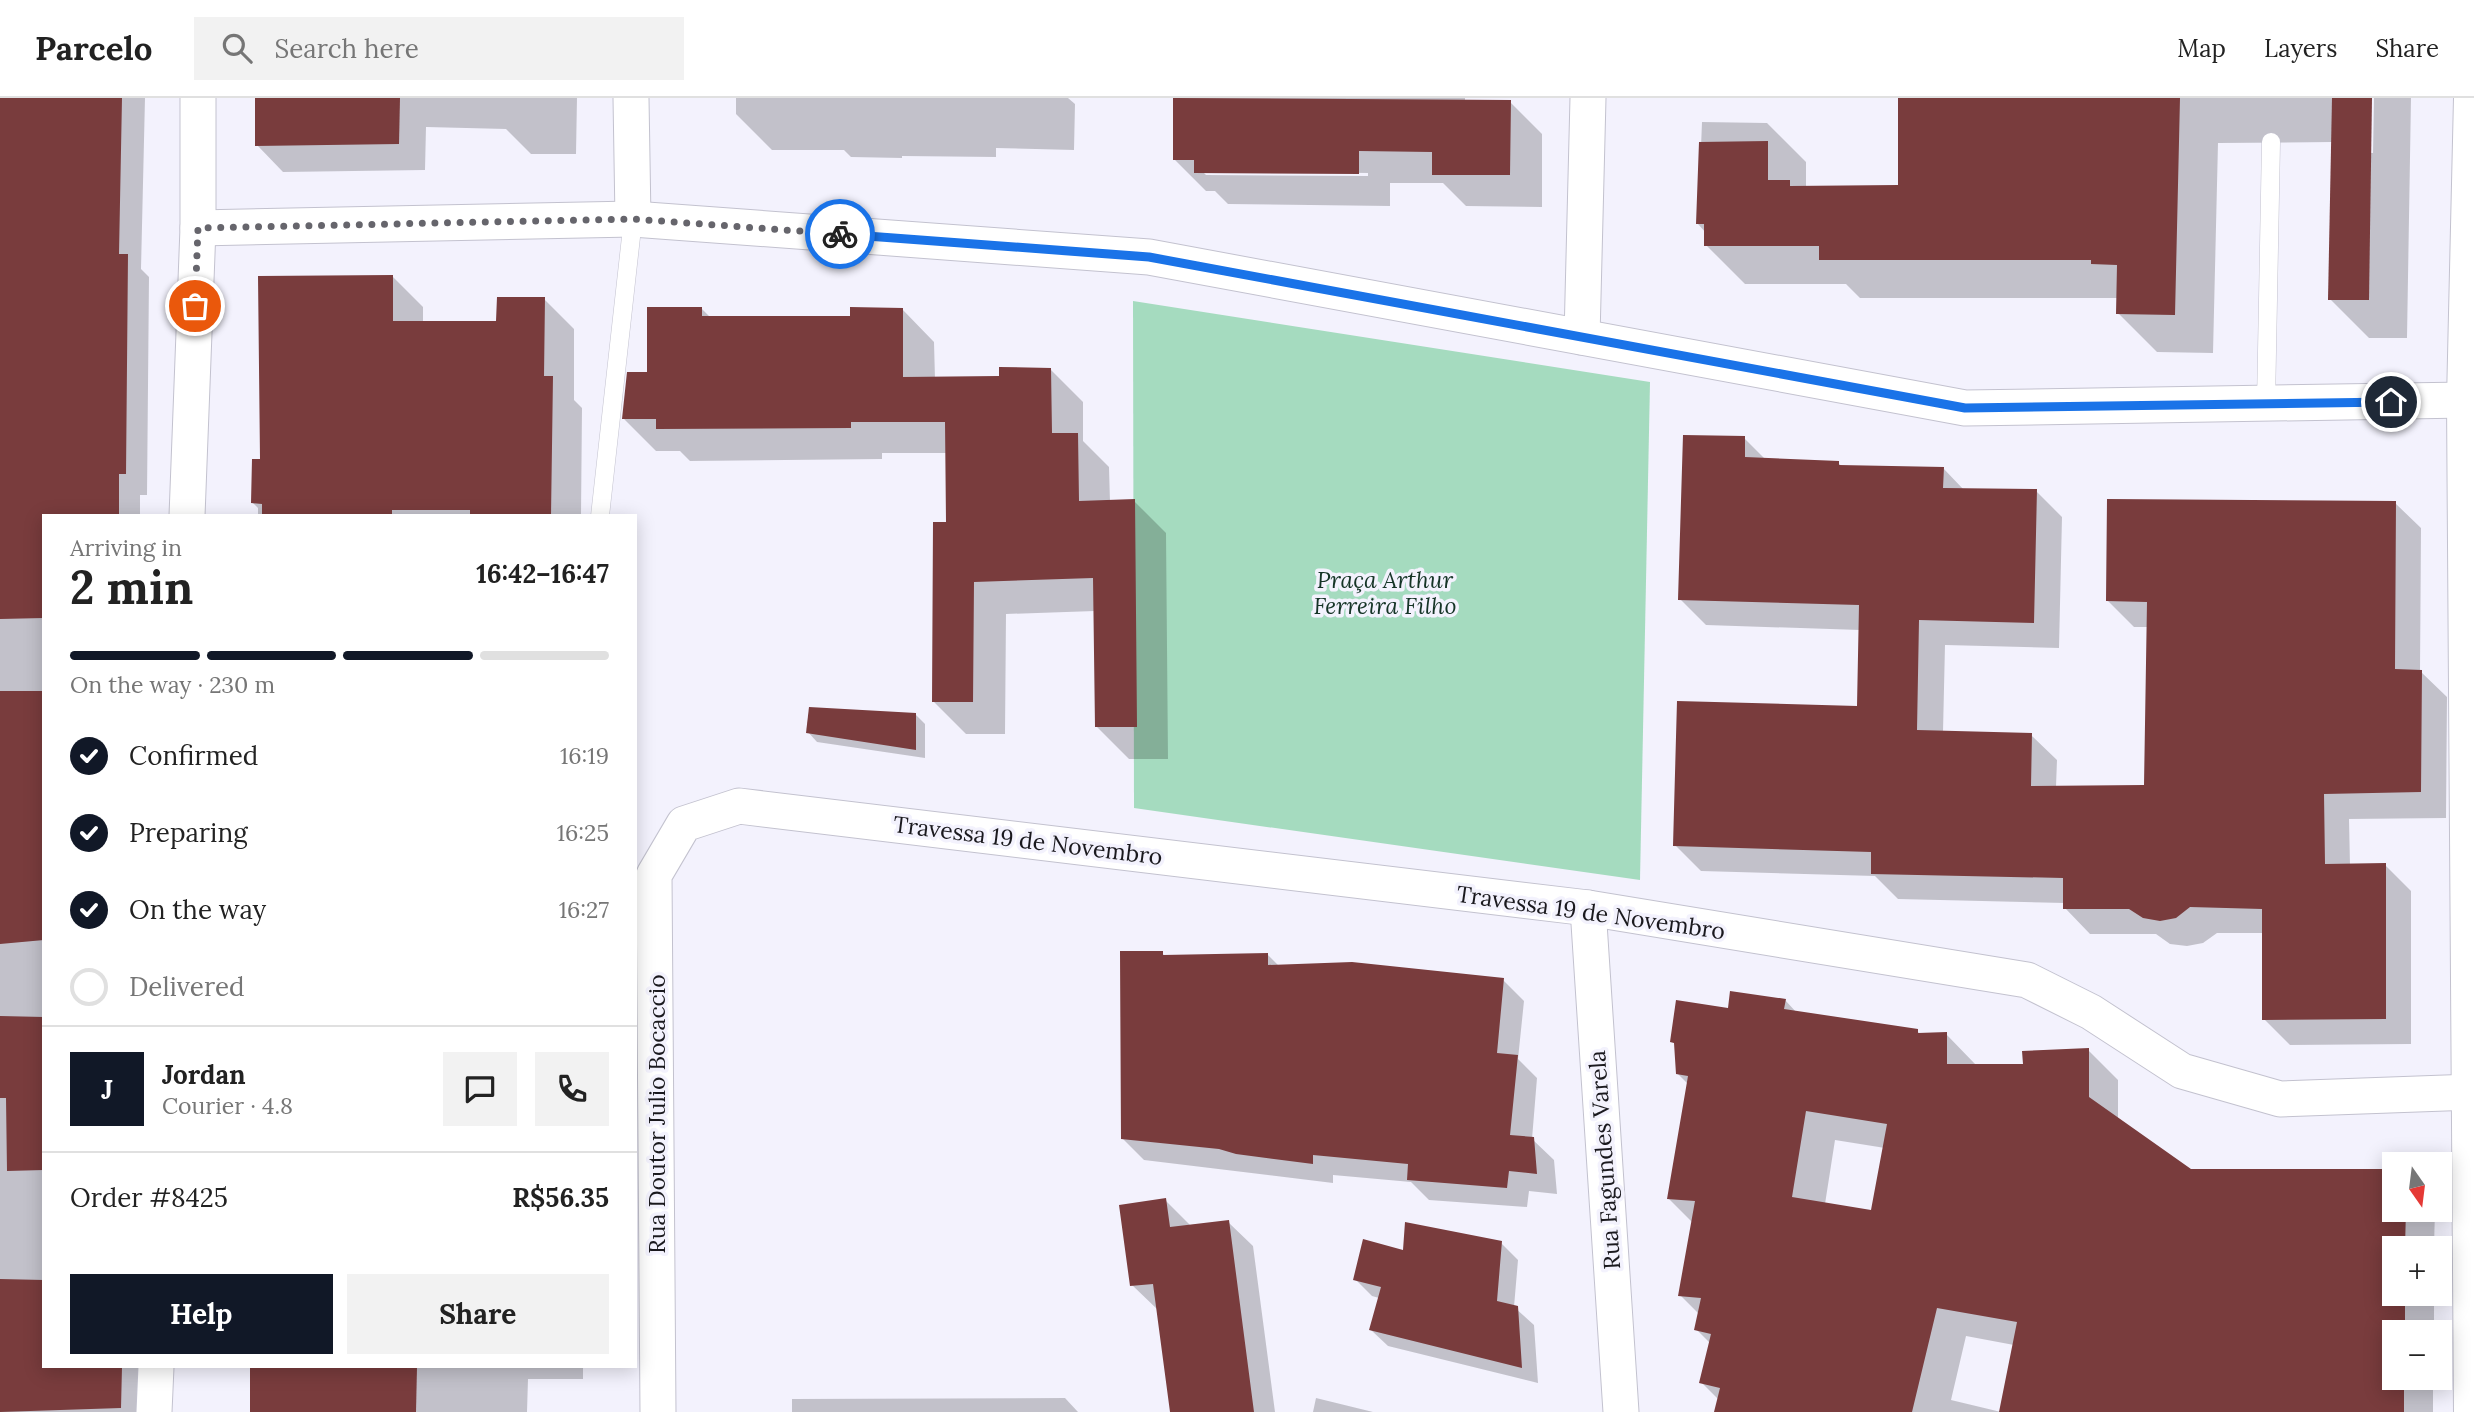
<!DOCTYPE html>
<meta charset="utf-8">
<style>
:root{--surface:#fff;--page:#f2f2f2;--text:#222;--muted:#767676;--line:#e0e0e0;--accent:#111827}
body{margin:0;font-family:Lora,serif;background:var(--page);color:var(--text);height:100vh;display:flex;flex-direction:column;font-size:26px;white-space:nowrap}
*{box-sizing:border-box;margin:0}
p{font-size:23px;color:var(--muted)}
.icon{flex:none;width:38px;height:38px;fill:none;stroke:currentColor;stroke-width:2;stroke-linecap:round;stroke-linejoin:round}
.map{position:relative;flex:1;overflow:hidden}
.drawer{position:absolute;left:42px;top:416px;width:595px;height:854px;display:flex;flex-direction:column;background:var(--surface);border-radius:0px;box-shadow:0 4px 18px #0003}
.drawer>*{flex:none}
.needle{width:46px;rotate:166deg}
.buttons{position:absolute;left:2382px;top:1054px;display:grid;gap:14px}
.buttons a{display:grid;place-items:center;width:70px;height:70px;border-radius:0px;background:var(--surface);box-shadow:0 4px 18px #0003;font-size:35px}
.pin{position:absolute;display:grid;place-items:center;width:60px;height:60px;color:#fff;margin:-30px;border:4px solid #fff;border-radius:50%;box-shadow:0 2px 7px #0007}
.courier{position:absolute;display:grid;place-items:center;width:70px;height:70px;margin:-35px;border:5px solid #1a73e8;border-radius:50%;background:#fff;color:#222;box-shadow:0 2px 9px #0007}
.head em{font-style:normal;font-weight:800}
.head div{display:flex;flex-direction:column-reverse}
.head{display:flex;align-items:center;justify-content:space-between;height:119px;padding:0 28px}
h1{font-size:46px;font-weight:800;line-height:52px}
.bar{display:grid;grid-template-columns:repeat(4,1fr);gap:10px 7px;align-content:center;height:84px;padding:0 28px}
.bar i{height:9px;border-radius:5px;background:var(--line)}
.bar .on{background:var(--accent)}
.bar p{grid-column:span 4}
.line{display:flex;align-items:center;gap:18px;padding:0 28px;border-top:2px solid var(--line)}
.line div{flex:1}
.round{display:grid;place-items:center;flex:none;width:74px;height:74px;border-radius:0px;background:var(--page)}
ol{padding:0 28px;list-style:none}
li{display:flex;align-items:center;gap:21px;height:77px}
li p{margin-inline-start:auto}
li .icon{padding:7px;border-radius:50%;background:var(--accent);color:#fff;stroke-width:4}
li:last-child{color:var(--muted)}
li i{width:38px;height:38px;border:4px solid var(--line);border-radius:50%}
.cta{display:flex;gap:14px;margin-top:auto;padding:14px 28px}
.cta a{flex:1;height:80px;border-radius:0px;background:var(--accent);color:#fff;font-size:28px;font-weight:800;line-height:80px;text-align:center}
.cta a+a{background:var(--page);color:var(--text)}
header{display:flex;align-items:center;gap:42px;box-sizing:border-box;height:98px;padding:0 35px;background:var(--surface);border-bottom:2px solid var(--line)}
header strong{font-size:33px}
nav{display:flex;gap:38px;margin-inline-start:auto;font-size:24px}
.search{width:490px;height:63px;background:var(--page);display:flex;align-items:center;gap:18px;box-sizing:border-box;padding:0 24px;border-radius:0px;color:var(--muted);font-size:26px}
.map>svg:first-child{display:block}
.green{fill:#a5dbbf}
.shadow{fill:#0003;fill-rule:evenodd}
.building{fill:#793c3d;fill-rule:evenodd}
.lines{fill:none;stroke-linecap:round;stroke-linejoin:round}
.service-casing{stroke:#c3c2cf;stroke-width:19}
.minor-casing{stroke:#c3c2cf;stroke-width:37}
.tertiary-casing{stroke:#c3c2cf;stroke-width:40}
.service{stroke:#fff;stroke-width:18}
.minor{stroke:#fff;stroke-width:35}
.tertiary{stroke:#fff;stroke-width:38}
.done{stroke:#66656c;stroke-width:7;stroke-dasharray:0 12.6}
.route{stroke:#1a73e8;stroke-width:9}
.labels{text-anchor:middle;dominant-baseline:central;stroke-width:7;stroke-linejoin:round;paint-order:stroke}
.park-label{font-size:23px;font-style:italic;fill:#153426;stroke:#f3f2fd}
.street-label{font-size:23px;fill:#1a191e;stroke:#f3f2fd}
</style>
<header>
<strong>Parcelo</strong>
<div class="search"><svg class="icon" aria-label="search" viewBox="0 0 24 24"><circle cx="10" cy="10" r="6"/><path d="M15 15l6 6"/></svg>Search here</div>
<nav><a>Map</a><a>Layers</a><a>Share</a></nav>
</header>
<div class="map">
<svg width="2474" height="1314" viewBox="0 0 2474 1314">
<rect width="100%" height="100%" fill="#f3f2fd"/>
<polygon class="green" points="1133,203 1650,284 1640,782 1134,710"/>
<g class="shadow">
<polygon points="0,0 145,0 141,171 149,179 147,397 140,397 140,418 44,418 44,1269 142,1269 141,1314 0,1314"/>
<polygon points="256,0 577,0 576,56 531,56 506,31 426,29 425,72 283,74 257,47"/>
<polygon points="736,0 1068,0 1075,6 1074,52 996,50 996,59 902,58 902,60 851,59 844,52 772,52 736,16"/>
<path d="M1175,0H1465V3L1510,4L1542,36V109L1466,108L1443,85H1390V108L1228,106L1215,93H1206L1174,61ZM1202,73L1368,75V78L1206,77Z"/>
<polygon points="1899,0 2371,0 2370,55 2373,55 2374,0 2411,0 2407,240 2369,240 2330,201 2333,44 2218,45 2213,255 2157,254 2118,215 2118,200 1860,200 1846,186 1745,186 1706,147 1706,135 1698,126 1702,24 1767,25 1806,64 1806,90 1899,89"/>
<polygon points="393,179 423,209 423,225 498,225 544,201 574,231 574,302 582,310 581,418 258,418 258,410 253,405 262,362"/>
<polygon points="701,210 710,219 852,219 902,211 934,244 935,281 1001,280 1051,272 1083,304 1083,343 1109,369 1110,404 1134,403 1166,435 1168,661 1129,661 1097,629 1095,513 1006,516 1005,636 966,636 934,604 948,426 947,355 882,355 882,361 690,363 680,353 656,353 624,321 649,276"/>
<polygon points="1744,340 1766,362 1838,365 1843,369 1943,370 1964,392 2036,393 2062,419 2059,550 1945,547 1943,634 2031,637 2057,662 2056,689 2145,689 2148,529 2134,529 2108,503 2395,405 2421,430 2420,573 2447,599 2446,720 2349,721 2350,767 2385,767 2411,793 2411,946 2290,947 2264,921 2264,835 2217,835 2203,845 2187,848 2170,846 2156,836 2090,836 2065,810 2065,805 1898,801 1875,778 1701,773 1675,747 1859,609 1860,532 1706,527 1680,501"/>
<polygon points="915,616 925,626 925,660 817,644 808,634"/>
<polygon points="1162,855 1165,858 1267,856 1279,868 1503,882 1524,903 1518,961 1537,980 1532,1041 1554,1062 1557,1096 1529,1093 1527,1109 1429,1102 1411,1084 1333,1077 1333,1085 1144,1062 1123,1041"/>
<path d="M1785,902L1797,915L1917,933L1921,937L1946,936L1976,967H2024L2088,952L2118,982V1021L2191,1072L2394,1073V1111H2435L2434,1150H2394V1195H2434V1234H2394V1279H2433V1314H1716L1719,1302L1701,1284L1711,1246L1696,1231L1699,1216L1680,1197L1693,1125L1669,1101L1688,986L1678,976L1676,947L1672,943L1730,912ZM1835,1042L1885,1050L1872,1115L1825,1106ZM1966,1238L2014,1247L2001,1314L1951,1302Z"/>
<polygon points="1165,1102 1190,1127 1228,1124 1253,1148 1275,1314 1172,1314 1158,1212 1132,1187"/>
<polygon points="1501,1145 1518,1162 1514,1209 1534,1227 1538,1285 1388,1248 1371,1232 1379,1200 1372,1198 1355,1181 1405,1154"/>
<polygon points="251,1269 583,1269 583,1281 528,1281 527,1314 252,1314"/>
<polygon points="1065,1300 1078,1314 792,1314 792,1301"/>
<polygon points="1316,1300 1373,1314 1313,1314"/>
</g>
<g class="building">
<polygon points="0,0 122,0 119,156 128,156 126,376 119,376 119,418 44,418 44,520 0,521"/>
<polygon points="255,0 400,0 399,46 255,48"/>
<polygon points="1173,0 1511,2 1510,77 1432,77 1432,54 1359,53 1359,76 1194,75 1194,62 1173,62"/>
<polygon points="1898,0 2180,0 2175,217 2116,216 2117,167 2091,166 2091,162 1819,162 1819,148 1704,148 1704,126 1696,126 1699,44 1768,43 1768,82 1790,82 1790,88 1898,87"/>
<polygon points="2332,0 2372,0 2369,202 2328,202"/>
<polygon points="393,177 393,223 496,223 497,199 545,199 544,278 553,278 551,418 470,418 470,412 392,412 392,418 262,418 262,406 251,405 252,361 260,361 258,178"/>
<polygon points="647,209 702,209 702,218 850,218 850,209 903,210 903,279 999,278 999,269 1051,270 1052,335 1078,335 1079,403 1135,401 1137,629 1095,629 1093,480 974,484 973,604 932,604 933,424 946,424 945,324 851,324 851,330 656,331 656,321 622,321 627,274 647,274"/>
<polygon points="1683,337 1745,338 1745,359 1839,363 1839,367 1944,369 1943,390 2037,391 2034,525 1919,522 1917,632 2032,635 2031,688 2144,687 2147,504 2106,503 2107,401 2396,403 2395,571 2422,572 2421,694 2324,696 2325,766 2386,765 2386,921 2262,922 2262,811 2190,809 2176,820 2160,823 2143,820 2129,811 2063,811 2063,780 1871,776 1871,754 1673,748 1677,603 1857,608 1859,507 1678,502"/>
<polygon points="0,593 44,593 44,842 0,846"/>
<polygon points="809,609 916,615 916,652 806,635"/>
<polygon points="1120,853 1163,853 1163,857 1268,855 1268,867 1352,864 1504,880 1497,955 1518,957 1510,1037 1534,1039 1537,1076 1509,1073 1507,1090 1407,1082 1408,1066 1313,1057 1313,1066 1236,1056 1219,1051 1121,1041"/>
<path d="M1730,893L1786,901L1784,911L1918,931V935L1947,934V966H2023L2022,953L2089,950V999L2191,1071H2394V1111H2406L2405,1150H2394V1195H2405V1234H2394V1279H2404V1314H1999L2017,1224L1937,1210L1912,1314H1714L1720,1290L1699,1285L1711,1236L1694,1232L1701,1200L1678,1198L1695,1103L1667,1101L1688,978L1676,976L1674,945L1670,944L1676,902L1728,910ZM1806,1013L1887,1026L1871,1112L1792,1099Z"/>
<polygon points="0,918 44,919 44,1072 7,1073 6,1000 0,1000"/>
<polygon points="1166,1100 1170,1129 1229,1122 1254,1314 1170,1314 1153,1186 1130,1188 1119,1107"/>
<polygon points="1405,1124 1502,1143 1497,1203 1518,1208 1522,1270 1369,1232 1381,1189 1353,1182 1363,1141 1403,1152"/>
<polygon points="0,1181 44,1182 44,1269 122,1269 121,1310 0,1314"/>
<polygon points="250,1269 417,1269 416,1314 250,1314"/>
</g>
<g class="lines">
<g class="service-casing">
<g id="service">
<polyline points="2266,306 2271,44"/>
<polyline points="600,418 633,121"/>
</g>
</g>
<g class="minor-casing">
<g id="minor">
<polyline points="631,0 633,121"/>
<polyline points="198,130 633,121 1149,159 1965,310 2466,302"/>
<polyline points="1582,239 1588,0"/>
<polyline points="187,418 198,130 198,0"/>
<polyline points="1588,810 1621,1314"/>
<polyline points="154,1314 156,1269"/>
<polyline points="658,1314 654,777 684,726 739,708 1588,810 2027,882 2091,914 2182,973 2280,1001 2473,994"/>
</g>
</g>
<g class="tertiary-casing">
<polyline id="tertiary" points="2473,1314 2466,302 2473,0"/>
</g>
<use href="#service" class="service"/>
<use href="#minor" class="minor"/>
<use href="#tertiary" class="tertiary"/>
</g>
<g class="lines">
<polyline class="done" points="195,208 198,130 633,121 840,136"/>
<polyline class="route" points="840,136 1149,159 1965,310 2391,304"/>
</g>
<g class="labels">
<g class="park-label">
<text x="1385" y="481">Praça Arthur<tspan x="1385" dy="26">Ferreira Filho</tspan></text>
</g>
<g class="street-label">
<text transform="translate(1028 742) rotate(7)">Travessa 19 de Novembro</text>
<text transform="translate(1591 814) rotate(8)">Travessa 19 de Novembro</text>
<text transform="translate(656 1016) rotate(-90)">Rua Doutor Julio Bocaccio</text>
<text transform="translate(1604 1062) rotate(-94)">Rua Fagundes Varela</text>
</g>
</g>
</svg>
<div class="buttons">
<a><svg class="needle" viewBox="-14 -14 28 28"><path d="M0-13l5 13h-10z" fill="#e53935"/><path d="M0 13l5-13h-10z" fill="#767676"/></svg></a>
<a>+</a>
<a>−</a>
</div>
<div class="pin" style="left:195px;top:208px;background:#ea580c"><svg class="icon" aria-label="bag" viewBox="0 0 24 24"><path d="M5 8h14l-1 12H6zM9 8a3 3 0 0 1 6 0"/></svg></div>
<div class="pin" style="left:2391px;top:304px;background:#1f2937"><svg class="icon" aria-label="home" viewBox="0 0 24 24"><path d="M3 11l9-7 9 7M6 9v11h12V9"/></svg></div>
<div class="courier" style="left:840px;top:136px"><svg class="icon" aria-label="bike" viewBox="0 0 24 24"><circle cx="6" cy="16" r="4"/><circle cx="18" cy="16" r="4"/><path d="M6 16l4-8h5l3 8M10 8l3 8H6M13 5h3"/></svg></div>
<section class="drawer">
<div class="head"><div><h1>2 min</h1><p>Arriving in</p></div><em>16:42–16:47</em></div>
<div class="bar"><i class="on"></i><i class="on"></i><i class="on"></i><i></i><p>On the way · 230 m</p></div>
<ol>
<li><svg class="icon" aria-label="check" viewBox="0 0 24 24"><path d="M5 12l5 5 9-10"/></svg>Confirmed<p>16:19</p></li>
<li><svg class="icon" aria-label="check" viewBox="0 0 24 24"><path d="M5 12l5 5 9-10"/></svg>Preparing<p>16:25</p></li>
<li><svg class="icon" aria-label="check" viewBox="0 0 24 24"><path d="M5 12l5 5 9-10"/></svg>On the way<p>16:27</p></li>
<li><i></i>Delivered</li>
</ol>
<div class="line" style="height:126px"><b class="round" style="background:var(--accent);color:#fff">J</b><div><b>Jordan</b><p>Courier · 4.8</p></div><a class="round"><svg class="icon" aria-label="chat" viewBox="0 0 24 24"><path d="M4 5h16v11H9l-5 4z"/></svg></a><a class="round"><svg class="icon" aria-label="phone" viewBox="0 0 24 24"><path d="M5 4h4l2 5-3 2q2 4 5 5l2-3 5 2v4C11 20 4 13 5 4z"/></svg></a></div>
<div class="line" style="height:91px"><div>Order #8425</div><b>R$56.35</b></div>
<div class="cta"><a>Help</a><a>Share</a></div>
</section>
</div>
